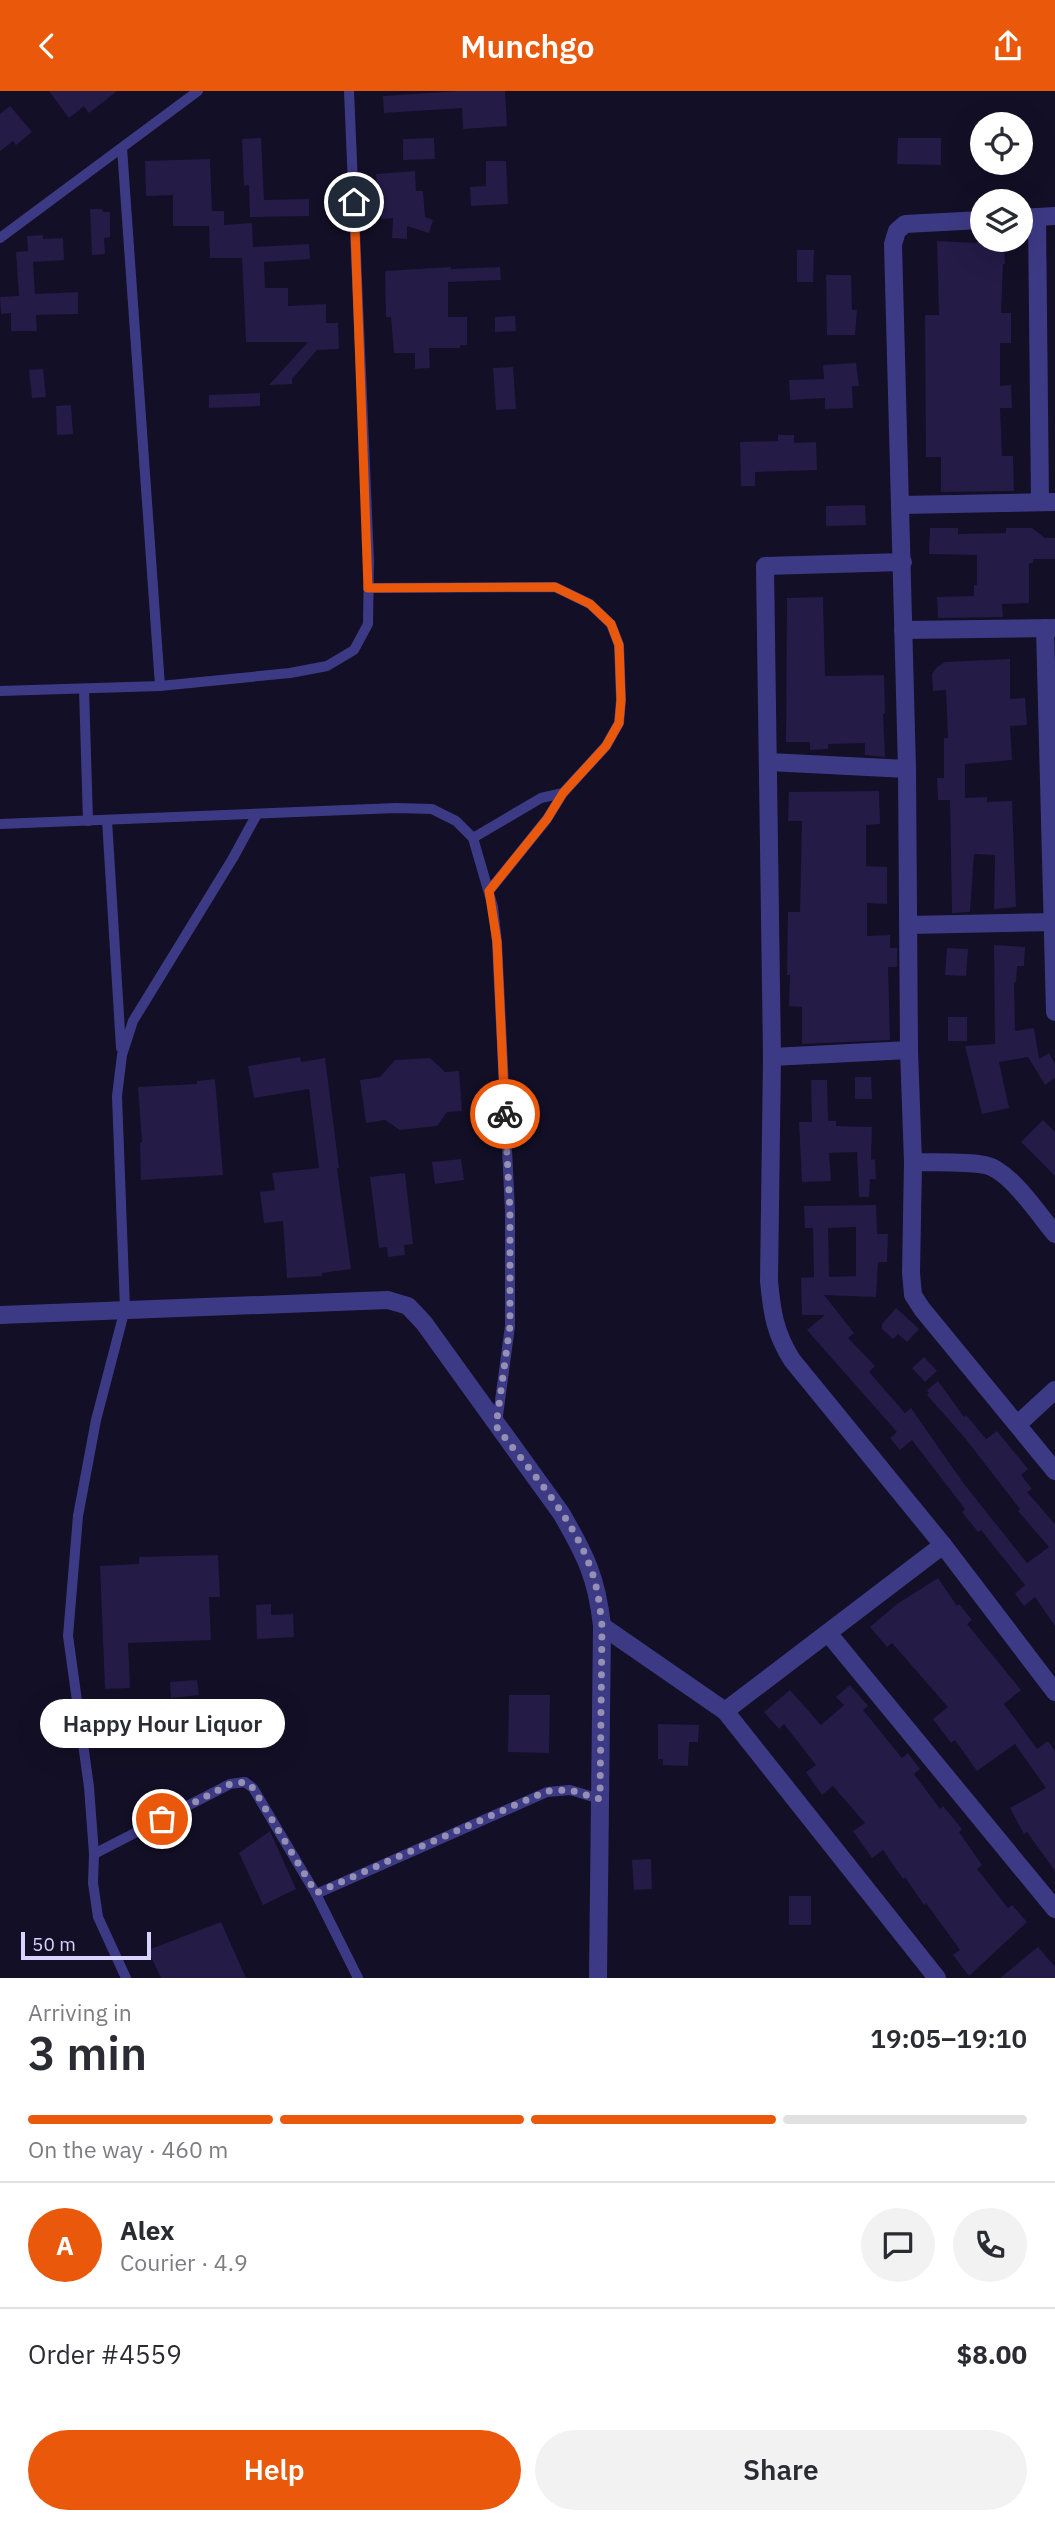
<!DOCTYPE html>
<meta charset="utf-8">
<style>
:root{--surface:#fff;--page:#f2f2f3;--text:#2b2b33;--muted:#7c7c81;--line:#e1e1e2;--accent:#ea580c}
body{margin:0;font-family:"IBM Plex Sans",sans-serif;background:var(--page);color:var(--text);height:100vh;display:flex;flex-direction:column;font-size:26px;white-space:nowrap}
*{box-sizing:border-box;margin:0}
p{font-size:23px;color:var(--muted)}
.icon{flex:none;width:38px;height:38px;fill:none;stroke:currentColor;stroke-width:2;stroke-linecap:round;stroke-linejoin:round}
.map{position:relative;height:1887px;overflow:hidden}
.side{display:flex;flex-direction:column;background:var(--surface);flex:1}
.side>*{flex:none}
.controls{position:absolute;left:970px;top:21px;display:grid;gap:14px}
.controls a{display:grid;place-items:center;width:63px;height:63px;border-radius:50%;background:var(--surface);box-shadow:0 7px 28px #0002;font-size:35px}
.scale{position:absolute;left:21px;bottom:18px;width:130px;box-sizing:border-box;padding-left:7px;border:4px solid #d9d4ff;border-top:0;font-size:19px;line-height:24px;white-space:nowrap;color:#d9d4ff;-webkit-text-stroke:5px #130f26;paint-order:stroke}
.pin{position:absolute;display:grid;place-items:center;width:60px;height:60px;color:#fff;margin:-30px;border:4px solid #fff;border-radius:50%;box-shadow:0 2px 7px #0007}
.courier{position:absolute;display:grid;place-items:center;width:70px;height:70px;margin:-35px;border:5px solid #ea580c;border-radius:50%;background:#fff;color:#222;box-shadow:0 2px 9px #0007}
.bubble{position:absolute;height:49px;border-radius:24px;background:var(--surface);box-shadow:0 7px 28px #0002;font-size:23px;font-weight:600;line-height:49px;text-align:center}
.head em{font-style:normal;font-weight:600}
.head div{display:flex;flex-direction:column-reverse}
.head{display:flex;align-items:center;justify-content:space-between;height:119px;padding:0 28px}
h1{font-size:46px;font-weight:600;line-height:52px}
.bar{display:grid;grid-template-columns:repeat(4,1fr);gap:10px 7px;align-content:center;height:84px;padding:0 28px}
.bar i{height:9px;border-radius:5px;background:var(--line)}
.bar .current{background:var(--accent)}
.bar p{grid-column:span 4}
.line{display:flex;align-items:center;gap:18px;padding:0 28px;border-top:2px solid var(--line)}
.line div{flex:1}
.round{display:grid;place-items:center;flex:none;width:74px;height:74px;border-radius:37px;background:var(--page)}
.primary-button{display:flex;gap:14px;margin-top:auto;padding:14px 28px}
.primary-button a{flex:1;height:80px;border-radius:42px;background:var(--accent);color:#fff;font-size:28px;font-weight:600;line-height:80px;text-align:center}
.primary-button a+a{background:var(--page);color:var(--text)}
header{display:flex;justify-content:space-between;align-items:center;height:91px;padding:0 28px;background:var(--accent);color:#fff;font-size:32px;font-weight:600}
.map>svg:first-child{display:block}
.building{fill:#241b47;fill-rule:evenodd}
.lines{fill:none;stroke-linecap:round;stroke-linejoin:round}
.lane{stroke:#3d3a85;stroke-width:10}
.street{stroke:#3d3a85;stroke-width:18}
.done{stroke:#948fb3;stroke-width:7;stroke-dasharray:0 12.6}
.route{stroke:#ea580c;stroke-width:9}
</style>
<header><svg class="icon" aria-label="back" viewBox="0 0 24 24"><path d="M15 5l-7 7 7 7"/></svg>Munchgo<svg class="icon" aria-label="share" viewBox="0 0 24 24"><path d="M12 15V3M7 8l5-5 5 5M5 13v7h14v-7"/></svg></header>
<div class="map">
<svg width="1055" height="1887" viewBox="0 0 1055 1887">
<rect width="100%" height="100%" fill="#130f26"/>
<g class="building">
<polygon points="49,0 117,0 89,22 84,15 69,27"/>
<polygon points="459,0 505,0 507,35 463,38 462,17 384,22 383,5"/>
<polygon points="10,15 32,41 16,54 13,50 0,60 0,23"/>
<polygon points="261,47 264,109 309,108 309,125 250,126 249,94 244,95 242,48"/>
<polygon points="434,47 435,68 403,69 403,48"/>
<polygon points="898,47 941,47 941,74 897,73"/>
<polygon points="210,68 212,120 224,120 224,134 252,132 253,156 309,153 310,168 264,171 265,197 288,197 288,215 326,213 326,232 338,232 339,258 317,259 292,288 292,293 269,294 308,251 246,251 242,167 210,167 209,135 173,135 173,104 146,105 145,70"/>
<polygon points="486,70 506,70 508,113 471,115 470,96 486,95"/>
<polygon points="415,80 416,100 423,100 425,126 433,129 429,142 407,135 407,148 392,147 393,127 381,128 376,83"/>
<polygon points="90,118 102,118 103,121 110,121 110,146 104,147 105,163 92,164"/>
<polygon points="43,144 43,148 63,147 64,169 33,171 35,203 78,201 78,223 36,224 37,240 11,240 11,222 1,223 0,206 19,205 16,161 28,160 27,145"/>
<polygon points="977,149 1004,149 1005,173 1003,173 1001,222 1011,222 1011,252 1000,252 1000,295 1011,294 1012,317 1000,317 1002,365 1013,365 1014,400 941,401 941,366 926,366 925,224 939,224 937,150 977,152"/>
<polygon points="797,159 814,159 813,191 797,191"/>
<polygon points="451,176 451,178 500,176 501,189 448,191 448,226 467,226 467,254 460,254 460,257 429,257 430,277 415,278 415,262 394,262 391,226 386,226 385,180"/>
<polygon points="826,184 851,184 852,219 857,219 855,244 827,244"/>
<polygon points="515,225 516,240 495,241 495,226"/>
<polygon points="856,272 859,295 852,295 853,317 825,318 825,307 790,309 789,289 824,288 823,274"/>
<polygon points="513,276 516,318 496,319 493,277"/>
<polygon points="43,278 46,306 32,307 29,279"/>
<polygon points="260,302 260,315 209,317 209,304"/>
<polygon points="71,314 73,343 57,344 56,315"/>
<polygon points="778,344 794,344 794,352 816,351 817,379 755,381 755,395 741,395 740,351 778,350"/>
<polygon points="865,414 866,434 826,435 826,415"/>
<polygon points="930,437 958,437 958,443 1006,442 1006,437 1032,437 1045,447 1055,447 1055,468 1033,468 1033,472 1029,472 1029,512 1002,513 1003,526 938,527 937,506 974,505 974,494 977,494 977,464 929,463"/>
<polygon points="823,506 825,585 884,584 885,622 883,623 885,666 865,664 865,652 828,653 828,658 810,659 810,651 786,651 787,507"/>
<polygon points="1010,568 1010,608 1025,607 1027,634 1010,635 1012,669 965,673 965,707 987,706 987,711 1012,710 1016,816 994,818 995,764 974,763 970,821 952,822 950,709 938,709 937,687 944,687 944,647 948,647 946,599 933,600 932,583 937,576 945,571"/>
<polygon points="879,700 880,733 866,734 866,775 887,776 887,813 867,812 867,845 890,844 890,857 897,857 897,876 888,876 890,949 802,953 802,916 789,915 790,884 787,884 788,821 800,821 802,730 788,730 789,701"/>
<polygon points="994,854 1025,856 1024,875 1017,875 1016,891 1014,891 1015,940 1034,937 1039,968 1049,962 1055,973 1055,987 1045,994 1028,966 999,971 1009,1017 982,1023 965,955 995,953"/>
<polygon points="947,857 968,858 966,885 945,884"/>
<rect x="948" y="926" width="19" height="24"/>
<polygon points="300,966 301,971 325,967 339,1077 337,1077 351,1178 322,1182 322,1185 287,1187 283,1130 264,1132 260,1101 275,1099 272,1082 319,1077 309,998 254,1007 248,975"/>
<polygon points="430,967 445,981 459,980 462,1020 447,1021 437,1035 400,1039 385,1029 366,1032 360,989 380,986 395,969"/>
<polygon points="855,986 871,986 872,1008 855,1008"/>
<polygon points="215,988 223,1084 141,1089 140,1052 142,1051 138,996 197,993 197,990"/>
<polygon points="811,989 827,989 828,1030 836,1030 836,1035 872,1036 871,1069 875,1068 876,1088 870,1088 869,1106 859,1106 857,1061 829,1062 831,1090 802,1091 799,1031 812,1031"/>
<polygon points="1043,1029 1055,1041 1055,1085 1021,1051"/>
<polygon points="461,1068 464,1089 435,1093 432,1071"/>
<polygon points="405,1082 413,1153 404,1154 405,1164 388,1166 387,1156 379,1157 370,1086"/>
<path d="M876,1114L877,1143H888L887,1171H878L876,1206L824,1204L854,1242L848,1247L875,1275L869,1281L905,1322L911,1317L964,1393L1027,1472L1049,1456L1018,1420L1020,1418L965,1347L927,1304L929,1302L927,1299L938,1290L964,1326L966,1324L986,1348L997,1340L1028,1378L1021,1384L1032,1398L1027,1401L1055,1433V1535L1035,1506L1024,1515L1015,1503L1025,1494L981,1439L978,1441L962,1421L965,1418L912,1349L900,1359L890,1347L897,1341L807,1239L825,1224H802L801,1187L814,1186L813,1137H805L804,1115ZM856,1136V1185L829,1186L828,1137Z"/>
<polygon points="896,1217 919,1238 907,1251 898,1243 893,1248 882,1238 882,1233"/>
<polygon points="924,1266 937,1280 925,1291 912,1277"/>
<polygon points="218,1464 220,1506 209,1506 211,1549 128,1552 130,1597 105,1598 100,1475 139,1473 139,1466"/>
<polygon points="938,1487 957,1515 959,1513 972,1529 967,1533 1021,1599 1004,1613 1037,1658 1048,1650 1055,1660 1055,1780 1027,1741 1024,1743 1010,1717 1046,1697 1015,1653 977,1680 955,1649 951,1652 933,1628 948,1616 892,1552 887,1556 870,1536 897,1513"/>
<polygon points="271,1513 271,1524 293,1523 294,1546 257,1548 256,1514"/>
<polygon points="197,1589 199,1604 171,1607 170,1591"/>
<polygon points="850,1594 868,1615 863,1619 902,1667 908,1662 920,1678 914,1683 940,1718 943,1715 962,1738 959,1741 982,1774 977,1778 1008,1817 1012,1814 1027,1831 969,1885 953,1864 960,1859 926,1812 924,1814 905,1786 903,1788 883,1759 872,1767 853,1740 865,1732 833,1695 822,1704 806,1681 816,1674 784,1633 779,1638 764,1621 790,1599 821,1634 844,1614 836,1606"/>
<polygon points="509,1604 550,1604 549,1662 508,1661"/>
<polygon points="658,1633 699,1634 698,1651 689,1651 688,1675 663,1674 663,1668 658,1668"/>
<polygon points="270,1740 296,1798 263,1814 239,1762"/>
<polygon points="651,1768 652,1798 634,1799 632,1769"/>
<rect x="789" y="1805" width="22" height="29"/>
<polygon points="221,1831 246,1887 161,1887 148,1859"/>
<polygon points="1038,1856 1055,1876 1055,1887 1000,1887"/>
</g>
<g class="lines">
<g class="lane">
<polyline points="122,57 160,595"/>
<polyline points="0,147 198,0"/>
<polyline points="368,497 555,496 590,513 611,533 619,554 621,609 619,632 606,655 563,702 547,728 489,800"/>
<polyline points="84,598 88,730"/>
<polyline points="0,600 160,595 290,582 327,575 354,559 368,533 369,470 349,0"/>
<polyline points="107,729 121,957"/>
<polyline points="0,733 396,717 432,718 456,730 473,747 493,816 497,851 510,1120 510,1235 497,1332"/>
<polyline points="473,747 541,707 563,702"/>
<polyline points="94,1763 230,1693 245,1691 253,1697 316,1803"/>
<polyline points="126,1887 98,1826 93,1792 94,1763 89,1696 68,1545 78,1425 96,1329 125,1218 117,1005 122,964 133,930 233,767 257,723"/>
<polyline points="358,1887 316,1803 547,1701 570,1699 600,1708"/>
</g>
<g class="street">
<polyline points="1037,126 1040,411"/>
<polyline points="1020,127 1055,125"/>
<polyline points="982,129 905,133 897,140 893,153 907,678 909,959 913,1071 911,1182 913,1204 922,1218 1055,1380"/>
<polyline points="901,414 1055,411"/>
<path d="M903,471L765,475L772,966L769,1190C772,1222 775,1242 792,1269L943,1454L1055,1601"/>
<polyline points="1045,537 1055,921"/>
<polyline points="903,539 1055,537"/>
<polyline points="769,671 907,678"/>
<polyline points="909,834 1054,831"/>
<polyline points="772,966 909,959"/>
<path d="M913,1071C936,1072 962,1070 985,1074C1010,1079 1039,1124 1055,1143"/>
<path d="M0,1224L388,1209L408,1215L424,1232L561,1422C585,1463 597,1487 602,1535L598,1887"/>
<polyline points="1018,1333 1055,1299"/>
<polyline points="602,1535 725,1620 937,1887"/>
<polyline points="828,1542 1055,1818"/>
<polyline points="725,1620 943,1454"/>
</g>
</g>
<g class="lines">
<path class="done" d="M162,1728L230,1693L245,1691L253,1697L316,1802L547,1700L570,1699L600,1708L602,1535C600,1516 598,1499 592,1481C574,1427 530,1380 496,1335L510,1235V1120L505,1023"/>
<polyline class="route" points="354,111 368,497 555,496 590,513 611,533 619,554 621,609 619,632 606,655 563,702 547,728 489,800 497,851 505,1023"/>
</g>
</svg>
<div class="controls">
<a><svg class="icon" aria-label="locate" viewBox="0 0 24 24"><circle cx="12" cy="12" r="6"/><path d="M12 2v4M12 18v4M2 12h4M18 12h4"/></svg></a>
<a><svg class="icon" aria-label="layers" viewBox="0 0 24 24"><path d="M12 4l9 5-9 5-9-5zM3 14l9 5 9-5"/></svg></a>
</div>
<div class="scale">50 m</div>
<div class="pin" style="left:162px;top:1728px;background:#ea580c"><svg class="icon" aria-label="bag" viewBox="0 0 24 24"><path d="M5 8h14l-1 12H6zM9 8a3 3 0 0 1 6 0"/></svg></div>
<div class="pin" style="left:354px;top:111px;background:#1f2937"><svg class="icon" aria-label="home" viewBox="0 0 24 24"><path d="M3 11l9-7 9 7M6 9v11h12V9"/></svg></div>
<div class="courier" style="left:505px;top:1023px"><svg class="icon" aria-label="bike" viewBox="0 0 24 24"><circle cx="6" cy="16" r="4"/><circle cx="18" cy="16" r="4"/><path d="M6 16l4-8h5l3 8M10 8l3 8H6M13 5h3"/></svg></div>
<div class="bubble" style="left:40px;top:1608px;width:245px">Happy Hour Liquor</div>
</div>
<section class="side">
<div class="head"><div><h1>3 min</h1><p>Arriving in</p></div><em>19:05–19:10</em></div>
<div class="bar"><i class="current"></i><i class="current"></i><i class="current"></i><i></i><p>On the way · 460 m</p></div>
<div class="line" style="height:126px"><b class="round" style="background:var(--accent);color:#fff">A</b><div><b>Alex</b><p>Courier · 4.9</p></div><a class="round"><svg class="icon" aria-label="chat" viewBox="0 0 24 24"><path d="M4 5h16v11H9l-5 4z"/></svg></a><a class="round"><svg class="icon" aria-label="phone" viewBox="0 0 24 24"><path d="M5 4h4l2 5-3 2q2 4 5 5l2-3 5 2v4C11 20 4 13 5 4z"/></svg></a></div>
<div class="line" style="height:91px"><div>Order #4559</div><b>$8.00</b></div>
<div class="primary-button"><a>Help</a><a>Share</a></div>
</section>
